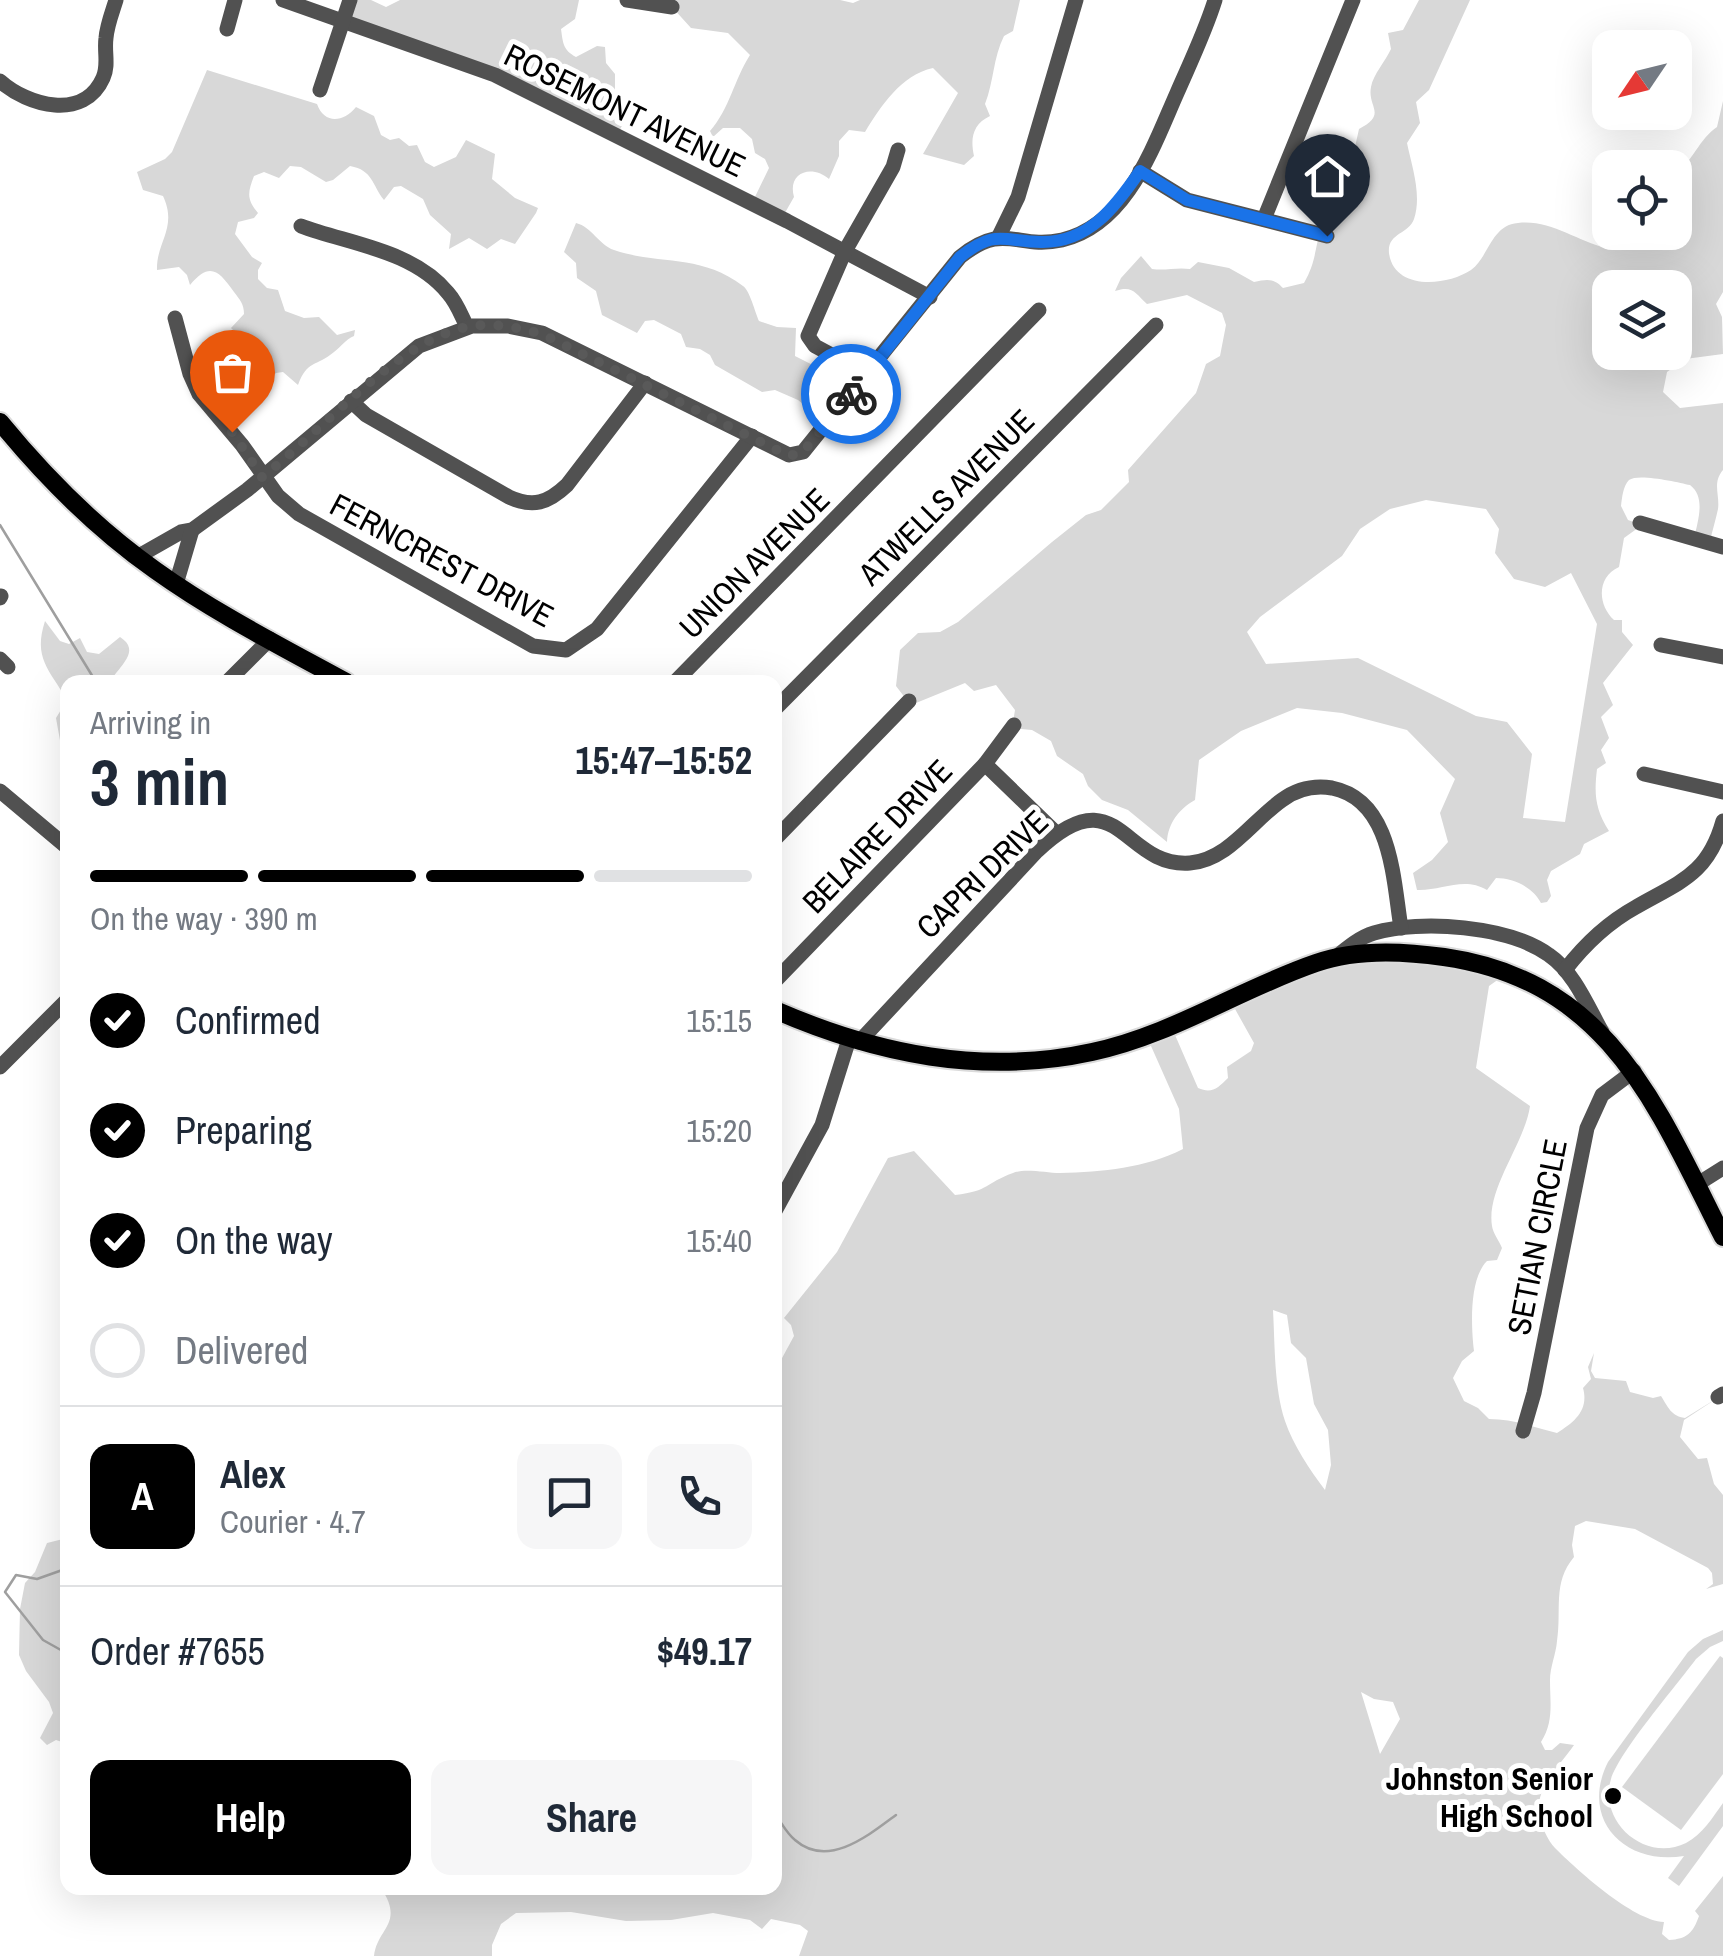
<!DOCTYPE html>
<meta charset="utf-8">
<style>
:root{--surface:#fff;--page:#f6f6f7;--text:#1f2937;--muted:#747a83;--line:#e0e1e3;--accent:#000}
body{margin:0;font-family:"Archivo Narrow",sans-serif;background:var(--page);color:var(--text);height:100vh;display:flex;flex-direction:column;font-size:38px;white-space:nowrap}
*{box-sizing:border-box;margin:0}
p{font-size:32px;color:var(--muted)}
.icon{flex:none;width:55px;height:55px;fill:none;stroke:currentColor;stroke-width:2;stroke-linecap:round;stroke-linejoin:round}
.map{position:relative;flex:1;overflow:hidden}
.panel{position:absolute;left:60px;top:675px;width:722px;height:1220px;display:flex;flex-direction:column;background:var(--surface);border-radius:20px;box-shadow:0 10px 40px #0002}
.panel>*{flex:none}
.needle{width:65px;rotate:235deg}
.controls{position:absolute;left:1592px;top:30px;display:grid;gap:20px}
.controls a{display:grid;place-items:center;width:100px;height:100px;border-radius:20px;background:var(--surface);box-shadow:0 10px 40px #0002;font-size:50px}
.pin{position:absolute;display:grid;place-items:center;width:85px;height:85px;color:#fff;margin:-102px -42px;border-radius:50% 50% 50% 0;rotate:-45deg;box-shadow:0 0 10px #0007}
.pin .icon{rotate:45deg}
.courier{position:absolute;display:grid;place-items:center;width:100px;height:100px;margin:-50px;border:8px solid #1a73e8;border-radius:50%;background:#fff;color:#222;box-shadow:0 2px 12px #0007}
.summary em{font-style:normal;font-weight:800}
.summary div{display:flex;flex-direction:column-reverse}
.summary{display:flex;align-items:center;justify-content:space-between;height:170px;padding:0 30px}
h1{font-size:65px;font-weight:800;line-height:75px}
.bar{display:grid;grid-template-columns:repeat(4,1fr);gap:15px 10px;align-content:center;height:120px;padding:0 30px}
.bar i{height:12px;border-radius:8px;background:var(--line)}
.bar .selected{background:var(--accent)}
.bar p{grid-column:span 4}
.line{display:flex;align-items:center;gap:25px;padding:0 30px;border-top:2px solid var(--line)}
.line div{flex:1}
.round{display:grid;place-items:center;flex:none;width:105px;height:105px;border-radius:20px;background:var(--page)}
ol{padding:0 30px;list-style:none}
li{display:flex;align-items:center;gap:30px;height:110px}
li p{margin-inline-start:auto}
li .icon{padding:10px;border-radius:50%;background:var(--accent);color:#fff;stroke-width:4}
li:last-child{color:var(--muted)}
li i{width:55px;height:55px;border:5px solid var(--line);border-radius:50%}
.primary-button{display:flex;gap:20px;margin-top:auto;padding:20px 30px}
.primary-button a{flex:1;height:115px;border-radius:20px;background:var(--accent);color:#fff;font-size:40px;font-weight:800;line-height:115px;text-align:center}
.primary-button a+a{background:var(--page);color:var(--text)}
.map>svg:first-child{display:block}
.green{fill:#d8d8d8;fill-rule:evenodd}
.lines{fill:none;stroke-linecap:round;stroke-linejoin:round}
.stream{stroke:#9f9f9f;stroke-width:2.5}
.major-casing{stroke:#dbdbdb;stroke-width:22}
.minor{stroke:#515151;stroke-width:15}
.major{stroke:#000;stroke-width:18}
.done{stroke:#595959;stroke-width:10;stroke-dasharray:0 18}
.route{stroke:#1a73e8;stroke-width:12}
.poi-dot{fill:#000;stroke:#fff;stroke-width:4}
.labels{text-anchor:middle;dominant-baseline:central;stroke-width:10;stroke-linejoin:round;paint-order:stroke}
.street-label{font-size:32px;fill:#000;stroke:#fff}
.poi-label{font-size:32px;font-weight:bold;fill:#000;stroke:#fff;text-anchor:end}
</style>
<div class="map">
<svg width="1723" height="1956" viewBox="0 0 1723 1956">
<rect width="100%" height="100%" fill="#fff"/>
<g class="green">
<path d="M350,0H371L386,7L400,0H579L575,19L561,29C563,43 563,50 576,57L597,46L605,47L606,63L615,74V105L625,120L616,137L493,75L342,22Z"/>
<path d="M657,0H840L853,3L860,0H1020L1013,31L1004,36C993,58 994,81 985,104L990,116C973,124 970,138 974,156L964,165L923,154L958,93L933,68C901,75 881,106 865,132L849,130L839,141V156L829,179C812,164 787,172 794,197L782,218L753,201L769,168L765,159L755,153L752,139L740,128H723L713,137L710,131C730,108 734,80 750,55L728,33L691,28L672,7Z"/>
<path d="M1419,0H1470L1429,90L1416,102L1420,123L1407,143C1412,167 1422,195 1414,219C1409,234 1387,233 1389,253C1394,291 1447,286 1471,270C1489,257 1491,225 1518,223C1549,219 1577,241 1606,248L1619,233L1675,232V175C1692,162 1700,138 1717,127L1723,101V292L1716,304L1722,317L1723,354L1685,359L1667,372L1663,392L1680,408L1723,403V470C1712,483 1720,495 1718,509C1716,519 1712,531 1710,542L1694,539C1698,520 1706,497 1690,485C1677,482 1638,473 1629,480C1623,486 1622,498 1621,506L1628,520L1642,525L1624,538L1619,567C1597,577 1597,604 1614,620H1622V632L1633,645L1603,683L1613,705L1601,717L1609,738L1601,750L1606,763L1597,769C1594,794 1595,809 1609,831L1584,844L1580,854L1551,871L1547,880L1551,896L1547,902L1541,903C1533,887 1513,878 1496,878L1487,890C1464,876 1441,891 1417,890L1413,873L1432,860L1448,842L1440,813L1455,779L1407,730L1342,713L1297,708L1241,731L1199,760L1195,800C1179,809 1168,823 1167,842L1128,810L1102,800L1088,786L1083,774L1057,756L1051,741L1032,730L1012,728L1015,710L996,685L974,691L965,683L916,703H909L896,686L900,650L918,633L940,632L958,622L1052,542L1086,515L1101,510L1129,482L1128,470L1196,393L1206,364L1220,356L1226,325L1222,313L1187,295L1147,304C1135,293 1133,285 1115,291L1121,278L1141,256L1152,269C1166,271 1176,267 1190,269L1198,262L1229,268L1254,282C1267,279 1274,278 1283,288L1304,283C1323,250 1309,234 1339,208L1337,193L1329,182L1353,156L1359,129C1388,114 1367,107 1371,87C1373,75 1386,60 1391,49L1388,33L1403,30ZM1610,288H1675V352H1610ZM1426,500L1486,509L1499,529L1495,553L1514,579L1545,587L1571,573L1597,624L1565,822L1523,818L1532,754L1507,722L1476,716L1358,658L1266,664L1247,632L1260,617L1342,556L1360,529L1390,509Z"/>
<path d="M207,70L317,104C324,124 343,123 356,107L374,116L381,135L390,140L399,138L409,146L417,145L425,162L434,167L456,157L466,140L495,154L492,179L515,198L538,208L536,213L515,244L501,239L487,249L469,238L449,249L451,234L430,215L423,199L401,186L394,187L384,200C372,185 373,170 350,166L333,180L326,182L301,167L290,166L279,178L264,172L254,176C248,192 246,199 258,213L254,218L238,222L235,234L252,257L262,263L258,270V279L267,288L278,290L285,311L304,318L319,317L337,335L355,330L354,336C345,340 342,346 334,352C316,367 307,360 298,385L283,372L276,373L258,387L242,369C250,354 243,339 231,328L244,314C244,304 240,300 234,292C219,271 210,261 190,285L187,275L179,267L157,270C156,242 178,228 163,196L143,190L137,172L165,159L172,152Z"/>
<path d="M576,223C592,227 599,245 614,250C662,266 699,253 743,286C750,291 755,312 759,321L777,327L796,328L795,356L854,386L826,423L798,400L775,390L762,392L715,365L710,355L700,349L686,347L681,334L654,320L645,321L637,333L602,315L596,291L577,278L576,263L564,252Z"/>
<path d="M45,621L60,641L69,644L80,638L87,652L99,654L120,637C142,651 119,666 110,682H68L67,750L61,746L56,718L67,700C49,669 33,658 45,621Z"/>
<path d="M1391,953L1506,974L1489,986L1476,1068L1530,1106C1525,1143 1486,1189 1492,1226C1493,1233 1499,1241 1502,1248L1497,1260L1487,1261C1469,1279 1471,1326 1474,1351L1462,1361L1453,1378L1464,1401L1478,1408L1489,1419C1513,1419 1533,1427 1557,1433C1575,1422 1589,1410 1583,1388L1591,1379L1588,1367L1594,1353L1591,1371L1595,1378L1626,1381L1630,1392L1653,1398L1661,1396C1668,1407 1671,1416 1685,1418L1719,1397L1684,1420L1680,1437L1698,1459L1707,1458L1714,1484L1723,1495V1584L1706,1589L1713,1584L1712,1573L1708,1568L1635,1529L1586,1521L1575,1526L1572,1545L1574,1557C1552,1583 1562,1610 1557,1641C1556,1654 1550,1667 1550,1680C1550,1703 1554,1722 1541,1742L1545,1750H1552L1560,1743L1574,1745C1561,1764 1535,1789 1539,1813C1540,1824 1548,1841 1555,1848C1576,1869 1633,1921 1664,1922L1662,1934L1669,1940C1687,1939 1693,1933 1699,1916L1695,1911L1723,1876V1956H799L808,1931L800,1925L771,1919L762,1929L750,1920L713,1913L671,1920L626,1921L571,1912L516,1913L501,1924L492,1945V1956H374C377,1928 405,1924 381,1888C405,1888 452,1893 471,1888H775V1371L794,1336L791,1325L784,1318L837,1252L888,1158L914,1151L955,1195C990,1191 985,1183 1013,1173C1025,1168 1046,1173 1060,1173C1103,1172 1145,1168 1183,1149L1179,1109L1147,1037L1172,1028L1198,1088C1212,1094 1218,1088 1228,1078L1227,1067L1251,1051L1254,1043L1230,1000L1268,981ZM1273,1310L1287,1315L1291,1343L1306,1358L1314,1404L1328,1430L1331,1465L1325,1490C1310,1470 1293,1445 1285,1421C1274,1387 1275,1345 1273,1310ZM1361,1692L1374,1699L1393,1702L1400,1719L1380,1754Z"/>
<polygon points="67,1538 68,1538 67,1775 63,1760 65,1743 56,1740 47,1745 40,1738 53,1713 49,1702 26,1671 19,1655 20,1609 25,1583 35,1572 47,1543"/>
<path d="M1723,1630V1641L1710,1647L1696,1659C1676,1686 1620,1751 1611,1779C1598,1823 1646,1863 1686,1843C1703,1834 1712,1818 1723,1803V1826L1679,1886L1668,1878L1684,1856C1625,1866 1579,1820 1608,1762L1688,1652L1703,1639Z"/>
<polygon points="1720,1656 1723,1658 1723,1774 1681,1830 1622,1787"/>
</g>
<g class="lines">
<g class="stream">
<polyline points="0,525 96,682"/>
<polyline points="68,1568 37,1579 16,1575 5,1592 43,1640 68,1654"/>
<path d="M775,1814C781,1822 787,1834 795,1840C828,1869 869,1835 896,1815"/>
</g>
<g class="major-casing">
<g id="major">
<path d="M0,422C45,477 97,529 155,570C215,613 282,647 346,682"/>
<path d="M775,1010C876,1054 982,1076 1092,1052C1172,1035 1240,989 1316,963C1355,949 1403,951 1444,957C1609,981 1656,1105 1723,1237"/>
</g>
</g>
<g class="minor">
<polyline points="283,0 495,75 787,221 930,297"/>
<polyline points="627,0 672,7"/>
<polyline points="227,29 235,0"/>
<path d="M0,81C28,106 84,121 103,78C109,65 104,52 106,38C107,25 112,13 116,0"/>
<polyline points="320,90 350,0"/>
<polyline points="1140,171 1187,200 1327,236"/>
<polyline points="1264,219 1353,0"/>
<path d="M301,226C349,244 413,250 448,293C457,303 461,315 467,327"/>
<polyline points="999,236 1018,197 1076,0"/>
<polyline points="175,318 190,374 199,394 242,445 278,496 299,514 533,646 566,650 597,629 752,436"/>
<polyline points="867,374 815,346 808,336 845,251 893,167 898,150"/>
<path d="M351,401L366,415L509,497C533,508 548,503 567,485L645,383"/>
<polyline points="1640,523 1723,547"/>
<path d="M137,557L181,532L192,530L247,490L419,346L472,326H508L542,333L789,455L803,452L960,257C1005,221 1016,250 1062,240C1127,225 1153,147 1177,93C1190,63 1205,32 1215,0"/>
<polyline points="176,584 192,530"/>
<polyline points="0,598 1,596"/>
<polyline points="1661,645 1723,657"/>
<polyline points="0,659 8,667"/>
<polyline points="227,682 270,639"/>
<polyline points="675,682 1039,310"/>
<polyline points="775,709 1156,325"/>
<polyline points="985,764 1056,833"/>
<polyline points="1644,774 1723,792"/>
<polyline points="0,791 68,848"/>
<polyline points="775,839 909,701"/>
<path d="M1335,958C1347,948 1360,937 1374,933C1421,919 1509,926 1549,955C1574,972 1588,1007 1602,1032"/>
<path d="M1565,970C1585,944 1607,923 1636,907C1679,882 1708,875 1723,821"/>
<polyline points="775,981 985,764 1014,725"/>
<path d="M859,1042L1037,851C1119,773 1122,868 1190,863C1228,860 1252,821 1282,800C1297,789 1313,785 1332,788C1392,800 1393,879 1401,928"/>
<polyline points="0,1067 68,999"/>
<polyline points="1696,1185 1723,1168"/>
<polyline points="775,1211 822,1125 849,1039"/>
<polyline points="1718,1397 1723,1394"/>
<polyline points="1523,1431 1534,1393 1587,1128 1602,1095 1634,1071"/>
</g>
<use href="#major" class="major"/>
</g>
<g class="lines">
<path class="done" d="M232,432L262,477C321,433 401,335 473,326C497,323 519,328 542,334L789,456L803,452L851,394"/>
<path class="route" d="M851,394L960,257C995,229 1002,241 1041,242C1089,243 1116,206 1140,171L1187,200L1327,236"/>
</g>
<circle class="poi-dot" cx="1613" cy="1796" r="10"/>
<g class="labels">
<g class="street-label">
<text transform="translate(625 110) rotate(26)">ROSEMONT AVENUE</text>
<text transform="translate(946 497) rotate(-45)">ATWELLS AVENUE</text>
<text transform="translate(442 560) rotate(28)">FERNCREST DRIVE</text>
<text transform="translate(754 563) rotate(-45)">UNION AVENUE</text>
<text transform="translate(877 836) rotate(-46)">BELAIRE DRIVE</text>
<text transform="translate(982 874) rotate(-44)">CAPRI DRIVE</text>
<text transform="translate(1537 1237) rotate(-79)">SETIAN CIRCLE</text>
</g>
<g class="poi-label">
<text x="1593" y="1778">Johnston Senior<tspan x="1593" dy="37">High School</tspan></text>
</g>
</g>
</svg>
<div class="controls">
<a><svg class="needle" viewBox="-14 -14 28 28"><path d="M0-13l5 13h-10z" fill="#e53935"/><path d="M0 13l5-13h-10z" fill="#747a83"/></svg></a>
<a><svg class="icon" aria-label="locate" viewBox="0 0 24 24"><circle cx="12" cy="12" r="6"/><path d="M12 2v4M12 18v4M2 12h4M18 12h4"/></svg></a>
<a><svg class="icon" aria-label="layers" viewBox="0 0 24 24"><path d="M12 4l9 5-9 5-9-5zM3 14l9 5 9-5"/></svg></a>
</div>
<div class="pin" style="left:232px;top:432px;background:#ea580c"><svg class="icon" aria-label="bag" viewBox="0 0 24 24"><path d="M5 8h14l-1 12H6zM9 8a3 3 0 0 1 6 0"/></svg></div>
<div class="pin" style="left:1327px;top:236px;background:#1f2937"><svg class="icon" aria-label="home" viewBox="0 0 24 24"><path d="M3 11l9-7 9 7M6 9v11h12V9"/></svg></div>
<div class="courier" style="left:851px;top:394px"><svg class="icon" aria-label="bike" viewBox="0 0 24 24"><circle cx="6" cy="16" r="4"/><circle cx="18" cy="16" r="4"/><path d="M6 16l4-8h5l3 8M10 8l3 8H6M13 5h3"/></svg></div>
<section class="panel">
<div class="summary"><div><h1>3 min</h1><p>Arriving in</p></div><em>15:47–15:52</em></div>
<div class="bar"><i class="selected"></i><i class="selected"></i><i class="selected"></i><i></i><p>On the way · 390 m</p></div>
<ol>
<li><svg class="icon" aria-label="check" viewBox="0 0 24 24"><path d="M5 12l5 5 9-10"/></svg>Confirmed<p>15:15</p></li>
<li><svg class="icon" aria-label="check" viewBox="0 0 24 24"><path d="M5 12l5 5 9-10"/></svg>Preparing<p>15:20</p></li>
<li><svg class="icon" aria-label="check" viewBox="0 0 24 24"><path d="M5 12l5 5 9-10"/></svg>On the way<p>15:40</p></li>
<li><i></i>Delivered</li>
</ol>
<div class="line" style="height:180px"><b class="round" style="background:var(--accent);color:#fff">A</b><div><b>Alex</b><p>Courier · 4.7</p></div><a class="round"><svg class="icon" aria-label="chat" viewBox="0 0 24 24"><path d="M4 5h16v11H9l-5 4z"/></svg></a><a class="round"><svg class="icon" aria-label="phone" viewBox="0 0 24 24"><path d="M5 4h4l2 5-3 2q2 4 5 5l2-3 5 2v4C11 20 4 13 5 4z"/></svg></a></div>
<div class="line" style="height:130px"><div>Order #7655</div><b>$49.17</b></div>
<div class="primary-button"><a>Help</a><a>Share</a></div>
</section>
</div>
